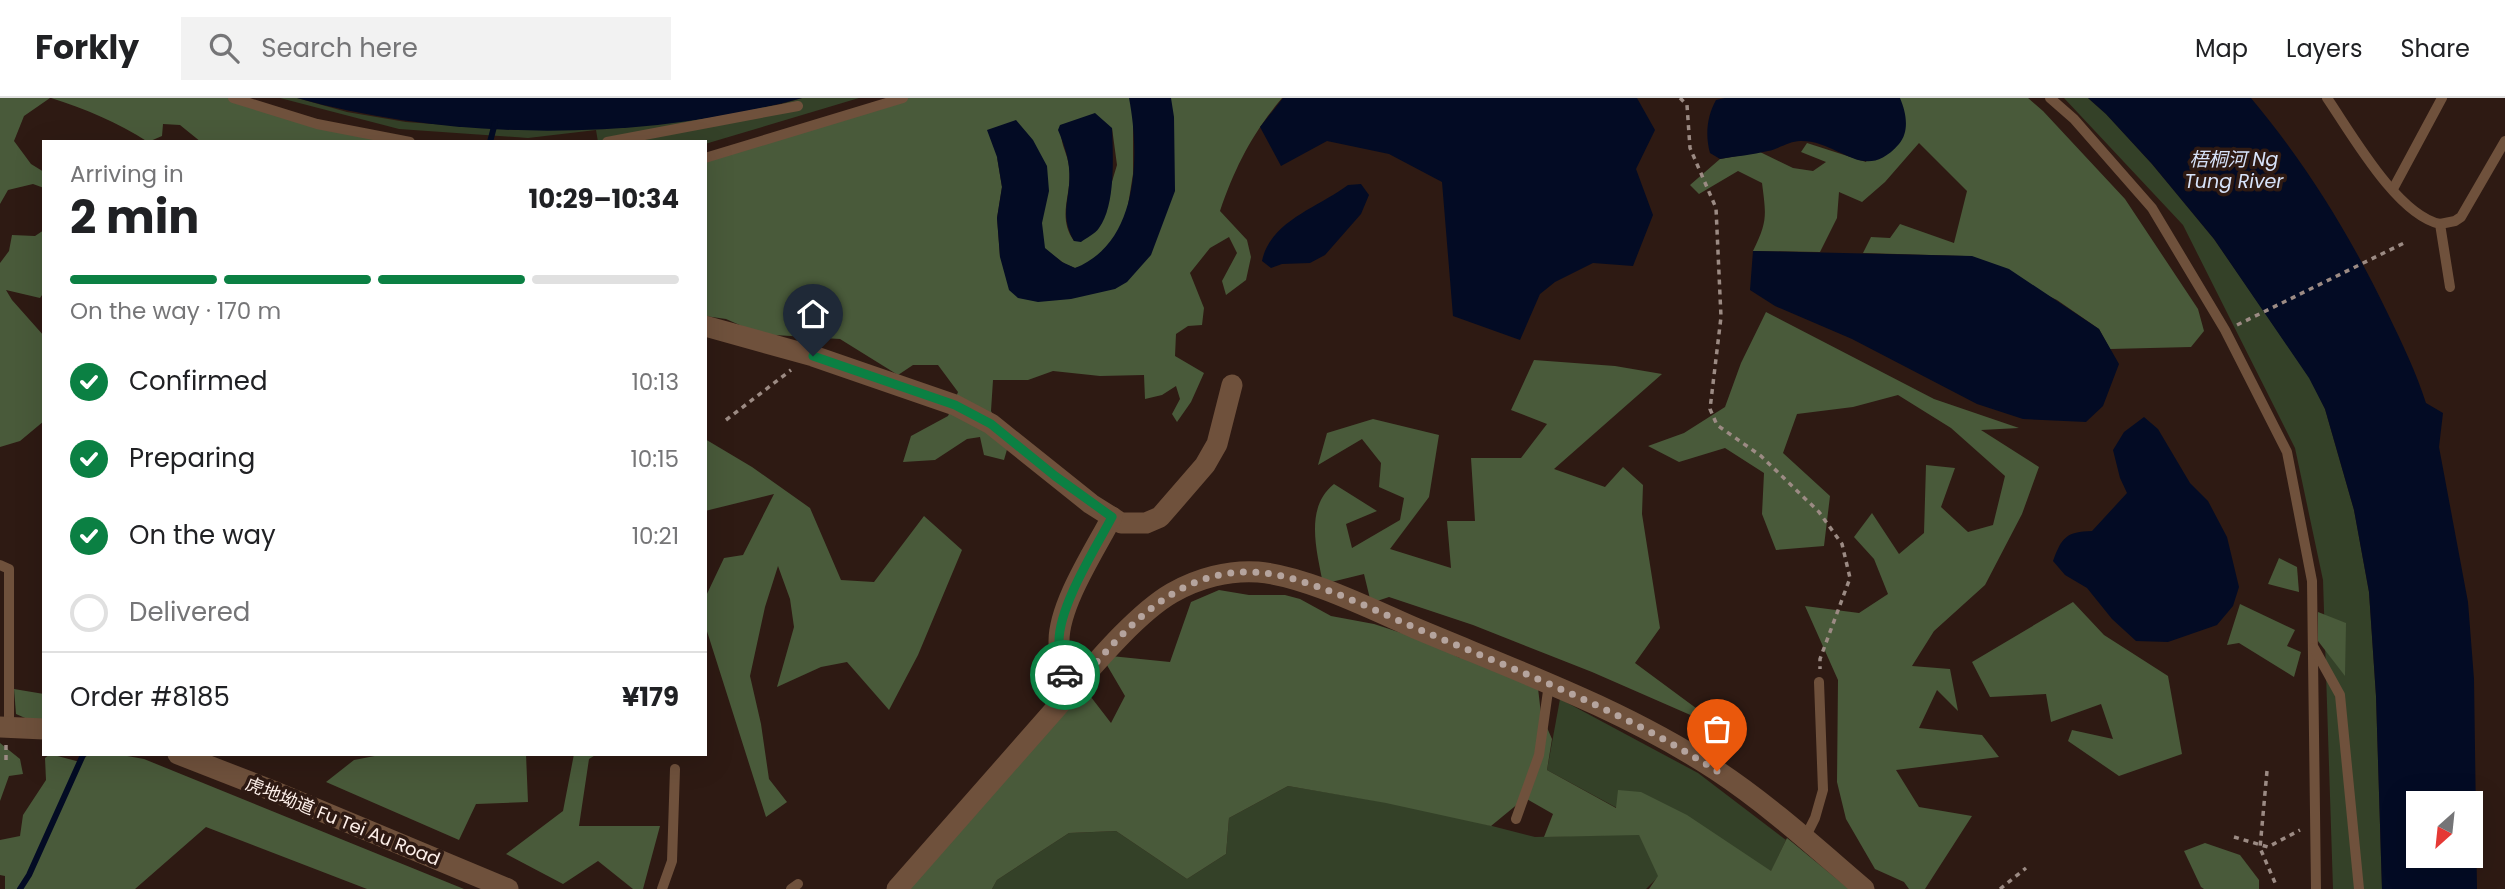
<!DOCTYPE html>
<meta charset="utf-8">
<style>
:root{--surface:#fff;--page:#f2f2f2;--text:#202124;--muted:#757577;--line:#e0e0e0;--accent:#0b8043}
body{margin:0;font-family:Poppins,"Noto Sans SC",sans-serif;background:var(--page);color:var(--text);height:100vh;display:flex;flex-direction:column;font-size:26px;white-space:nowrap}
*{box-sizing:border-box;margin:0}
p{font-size:23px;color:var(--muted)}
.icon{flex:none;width:38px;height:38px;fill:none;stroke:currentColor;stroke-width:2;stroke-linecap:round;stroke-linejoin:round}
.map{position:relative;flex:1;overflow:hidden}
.side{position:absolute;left:42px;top:42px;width:665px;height:616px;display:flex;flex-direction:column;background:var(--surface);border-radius:0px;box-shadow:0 7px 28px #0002}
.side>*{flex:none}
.needle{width:46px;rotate:207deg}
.buttons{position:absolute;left:2406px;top:693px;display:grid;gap:14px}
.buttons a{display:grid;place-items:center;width:77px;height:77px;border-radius:0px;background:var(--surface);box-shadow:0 7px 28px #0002;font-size:35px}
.pin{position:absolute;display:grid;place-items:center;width:60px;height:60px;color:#fff;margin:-72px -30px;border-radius:50% 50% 50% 0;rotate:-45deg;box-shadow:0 0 7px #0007}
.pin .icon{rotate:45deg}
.courier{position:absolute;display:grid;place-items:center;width:70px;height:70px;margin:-35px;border:5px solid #0b8043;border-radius:50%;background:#fff;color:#222;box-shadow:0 2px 9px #0007}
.overview em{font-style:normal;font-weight:700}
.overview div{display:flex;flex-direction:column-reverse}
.overview{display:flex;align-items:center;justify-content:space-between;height:119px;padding:0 28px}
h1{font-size:46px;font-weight:700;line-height:52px}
.bar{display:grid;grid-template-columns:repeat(4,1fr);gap:10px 7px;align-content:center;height:84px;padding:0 28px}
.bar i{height:9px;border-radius:5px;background:var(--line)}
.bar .selected{background:var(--accent)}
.bar p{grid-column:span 4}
.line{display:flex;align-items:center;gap:18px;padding:0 28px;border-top:2px solid var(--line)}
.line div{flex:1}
ol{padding:0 28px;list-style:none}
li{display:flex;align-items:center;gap:21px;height:77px}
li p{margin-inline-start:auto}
li .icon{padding:7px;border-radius:50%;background:var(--accent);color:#fff;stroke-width:4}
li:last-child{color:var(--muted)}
li i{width:38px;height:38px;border:4px solid var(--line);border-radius:50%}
header{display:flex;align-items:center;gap:42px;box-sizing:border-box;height:98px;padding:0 35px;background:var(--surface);border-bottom:2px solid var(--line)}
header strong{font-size:33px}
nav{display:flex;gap:38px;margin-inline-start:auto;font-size:24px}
.search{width:490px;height:63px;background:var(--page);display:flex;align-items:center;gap:18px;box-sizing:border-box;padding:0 24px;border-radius:0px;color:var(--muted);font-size:26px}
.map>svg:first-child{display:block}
.green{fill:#344128}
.forest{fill:#495a3a;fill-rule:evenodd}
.water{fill:#030b24;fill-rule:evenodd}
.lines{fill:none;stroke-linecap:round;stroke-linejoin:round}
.stream{stroke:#030b24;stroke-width:6}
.path{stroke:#9c8b84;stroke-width:3.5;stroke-dasharray:5 5;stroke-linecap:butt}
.lane{stroke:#6f513c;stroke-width:10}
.street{stroke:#6f513c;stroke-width:21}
.done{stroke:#b5a49e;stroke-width:7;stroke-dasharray:0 12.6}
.route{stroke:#0b8043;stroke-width:9}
.labels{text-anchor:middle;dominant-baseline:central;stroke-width:7;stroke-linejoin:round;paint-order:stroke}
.street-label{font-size:18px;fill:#fdefe9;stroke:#2e1a13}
.water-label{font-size:19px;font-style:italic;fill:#d7e3fa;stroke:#2e1a13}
</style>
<header>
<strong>Forkly</strong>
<div class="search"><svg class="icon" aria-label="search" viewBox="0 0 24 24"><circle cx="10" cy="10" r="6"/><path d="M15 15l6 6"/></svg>Search here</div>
<nav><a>Map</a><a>Layers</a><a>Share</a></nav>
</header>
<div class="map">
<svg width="2505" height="791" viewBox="0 0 2505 791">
<rect width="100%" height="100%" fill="#2e1a13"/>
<g class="green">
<polygon points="280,0 297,0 347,14 406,24 517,32 632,28 778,7 802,0 859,0 705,46 705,44 598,44 596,32 528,40 399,31"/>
<polygon points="2064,0 2088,0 2106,16 2152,66 2214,141 2310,280 2325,311 2354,412 2369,494 2376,598 2382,791 2333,791 2323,482 2295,350 2183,127"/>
<polygon points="1560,601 1698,675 1786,742 1771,774 1617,710 1547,672"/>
<polygon points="1288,688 1426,711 1535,739 1639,736 1659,778 1646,791 992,791 997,782 1069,735 1116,733 1187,781 1226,756 1229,720"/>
</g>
<g class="forest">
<polygon points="0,0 50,0 24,18 14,43 31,66 44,74 44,90 33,86 8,92 0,106"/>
<path d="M51,0H239L365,35L426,44H201L180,27L163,26L162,38L148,44C117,24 86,11 51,0Z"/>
<path d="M888,0H1131L1133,21V76L1125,126L1093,166L1075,170L1065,166L1045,151L997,59L1002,89L997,120L1000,159L1115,191L1167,0H1282C1252,36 1235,69 1220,113L1247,142L1251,159L1246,182L1226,197L1222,183L1237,155L1229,139L1210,150L1190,175L1204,210L1202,227L1188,228L1176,236L1175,258L1204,275L1191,304L1177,324L1172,316L1180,301L1176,288L1162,297L1145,301L1144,277L1100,278L1053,273L1028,282H993L991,313L1008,348L1004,362L984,357L980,339L967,341L935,362L903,364L911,338L948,318L958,294L938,267H913L898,277L840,241L760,236L726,221L705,218V59ZM1063,26L1112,30L1117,67L1098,130L1074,143C1056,117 1073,96 1069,68C1067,53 1057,41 1063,26Z"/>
<path d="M1900,0H2028L2043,13L2125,101L2198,211L2204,233L2191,249L2110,251L2099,231L2057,202L1965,158L1863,155L1871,139L1890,140L1900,126L1954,145L1967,93L1919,45L1885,84L1862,104L1839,94L1837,120L1820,154L1753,153C1768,123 1766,117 1762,85L1738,73L1699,96L1690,87L1720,61L1760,54L1793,70L1813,73L1826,64L1801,54L1807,45L1866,64Z"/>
<polygon points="44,132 42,149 44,150 44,194 40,200 6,192 12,202 44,238 44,323 20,343 0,349 0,165 9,153 12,137 35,138"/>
<polygon points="1766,214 1934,301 2019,330 1981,332 2039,369 2022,416 1985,487 1934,533 1912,568 1950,571 1958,613 1937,592 1919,630 1982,637 1999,659 1896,672 1919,709 1972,718 1925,791 1909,791 1904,784 1875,771 1846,721 1837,684 1838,582 1805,508 1859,515 1888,496 1874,461 1854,439 1872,415 1899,456 1924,435 1926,367 1955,370 1941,409 1968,434 1993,427 2005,378 1951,330 1898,297 1853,309 1797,316 1783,355 1830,398 1824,448 1776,452 1762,416 1764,375 1725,350 1679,364 1648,348 1684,335 1725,309 1741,265"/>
<path d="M1534,262L1615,268L1662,276L1554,371L1605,389L1623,369L1643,387L1642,416L1660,530L1635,565L1727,633L1592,574L1473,527L1389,499L1371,505L1364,476L1323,486C1317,453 1304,410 1334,386L1377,413L1346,426L1352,450L1400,422L1404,400L1379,389L1381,365L1362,341L1318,367L1327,335L1373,321L1439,337L1429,399L1390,451L1451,470L1447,423H1475L1471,360H1521L1547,326L1511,312Z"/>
<polygon points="705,341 752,369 810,410 841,482 874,484 924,418 962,452 918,557 889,612 847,564 821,569 777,589 794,529 790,501 778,468 765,509 750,578 761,626 769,681 787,704 766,719 705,527 705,500 724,460 743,457 774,396 705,413"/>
<polygon points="2279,460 2297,469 2299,494 2268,486"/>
<polygon points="1219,492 1249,497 1285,497 1300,501 1331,518 1374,526 1426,543 1460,560 1477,554 1538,590 1541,616 1552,641 1547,672 1616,710 1618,692 1641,694 1687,717 1771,773 1787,740 1849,791 1649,791 1658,778 1639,737 1544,739 1553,716 1525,700 1491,728 1386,705 1288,688 1229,720 1226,756 1187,781 1116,733 1069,735 997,782 992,791 904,791 1074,577 1111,625 1125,598 1101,557 1170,564 1191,504"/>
<polygon points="2073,504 2104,537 2168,578 2182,656 2119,678 2068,643 2072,632 2113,641 2101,606 2051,624 2046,596 1990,599 1972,564"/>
<polygon points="2240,506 2295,532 2287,548 2301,554 2294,579 2239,545 2227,547"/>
<polygon points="2318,514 2346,525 2345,578 2318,543"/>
<polygon points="14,591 44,596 44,624 39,626 16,616"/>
<polygon points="0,645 20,661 23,676 9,678 0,703"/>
<polygon points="50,656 80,664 89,656 116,656 144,661 464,791 367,791 206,729 135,791 5,791 5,778 0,777 0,742 20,738 23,717 46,682 45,660"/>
<polygon points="385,656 526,656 528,704 476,706 459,742 326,684 354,662"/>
<polygon points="574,656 597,656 589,661 579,728 660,728 643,791 633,791 598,763 563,786 506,756 563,713"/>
<polygon points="2205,745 2240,757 2259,782 2259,791 2204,791 2201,789 2184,753"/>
</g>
<g class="water">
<path d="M297,0H802C644,43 454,44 297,0Z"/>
<path d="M1129,0H1171L1174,19L1175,93L1151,157L1127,184L1115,191L1071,201L1038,204L1018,200L1009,192L1000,159L997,120L1002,89L997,59L987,32L1016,22L1033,42L1047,68L1049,93L1042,125L1045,150L1062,164L1075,170C1139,145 1140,57 1129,0Z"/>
<polygon points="1283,0 1637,0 1655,32 1636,71 1653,117 1633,168 1593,165 1555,184 1540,196 1520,242 1453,218 1442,84 1389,56 1327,43 1281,68 1260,29"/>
<path d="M1725,0H1900C1906,14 1910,33 1899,46C1863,87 1840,42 1800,43C1790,43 1778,51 1768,53C1752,57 1736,58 1720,61L1710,55C1705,37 1707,18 1716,2Z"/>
<path d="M2088,0H2251C2307,67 2350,137 2388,216C2402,245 2416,274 2426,305L2443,315L2439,349L2468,504L2474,581L2477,791H2382L2376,598L2369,494L2354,412L2325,311L2309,280L2214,141L2152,66L2106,16ZM2418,705H2471V758H2418Z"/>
<path d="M1095,15L1112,30C1113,58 1116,107 1099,130C1095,136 1086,140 1081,144L1074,143C1058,114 1072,100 1069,70C1068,57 1063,44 1058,32L1060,27Z"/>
<path d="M1361,86L1369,97L1361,116L1325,157L1310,165L1282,166L1271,170L1262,163C1270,123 1319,109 1348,87Z"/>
<polygon points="1753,153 1972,158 2009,171 2099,231 2119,266 2103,308 2086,324 2023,321 1977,306 1852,241 1775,208 1750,192"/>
<path d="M2144,319L2158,331L2190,385L2208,403L2227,439L2239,489L2233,508L2217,527L2168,544L2136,543L2112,521L2087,490L2065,477L2053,463C2062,439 2066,434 2092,433L2127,395L2120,380L2113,352L2124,334Z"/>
</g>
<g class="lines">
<g class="stream">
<polyline points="490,44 495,25"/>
<polyline points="20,791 29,777 83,657"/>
</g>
<g class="path">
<polyline points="1680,0 1687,7 1690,50 1716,110 1721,219 1710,311 1717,327 1761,358 1819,414 1842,446 1850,480 1820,561 1820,571"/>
<polyline points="2237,227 2404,145"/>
<polyline points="726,322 791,272"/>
<polyline points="6,647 6,667"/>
<polyline points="2267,673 2260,750 2276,787"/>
<polyline points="2234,739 2268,749 2300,732"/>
<polyline points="2000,791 2026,770"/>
</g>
<g class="lane">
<polyline points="233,0 317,26 410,44"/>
<polyline points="2050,0 2074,21 2152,110 2225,232 2287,354 2312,483 2316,791"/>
<path d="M2327,0C2351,35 2397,117 2440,126L2450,189"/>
<polyline points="607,44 798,8"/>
<polyline points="705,60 903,0"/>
<polyline points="2393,91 2442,0"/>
<polyline points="2440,126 2455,123 2461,119 2505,43"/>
<polyline points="0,467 9,471 9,629"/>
<polyline points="2314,550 2340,597 2359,791"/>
<polyline points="1516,721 1539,657 1549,586"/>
<polyline points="1805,740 1815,720 1823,692 1819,584"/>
<polyline points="662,791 672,763 675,671"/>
<polyline points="791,791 798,786"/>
</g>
<g class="street">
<polyline points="705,228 813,258 955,307 991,326 1091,406 1121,425 1146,425 1160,419 1205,367 1217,346 1232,287"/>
<path d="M1068,596C1065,579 1059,560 1059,543C1059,506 1095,452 1112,419"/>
<polyline points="0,629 44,631"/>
<polyline points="178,656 273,693 508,791"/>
<path d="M897,791C951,730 1005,669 1058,608C1088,574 1134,517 1172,495C1198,480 1229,472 1258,474C1305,478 1371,511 1415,530C1517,573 1623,611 1716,672C1769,707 1816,750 1864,791"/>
</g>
</g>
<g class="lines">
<path class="done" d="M1065,577L1068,596C1111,549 1154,491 1219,477C1239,473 1258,473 1277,477C1326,487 1384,517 1430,536C1528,577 1627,615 1717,673"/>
<path class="route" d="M813,258L955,307L991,326L1055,378L1112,419C1095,451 1058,509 1059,545C1060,555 1063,566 1065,577"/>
</g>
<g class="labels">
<g class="street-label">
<text transform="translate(343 723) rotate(22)">虎地坳道 Fu Tei Au Road</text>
</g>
<g class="water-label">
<text x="2234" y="61">梧桐河 Ng<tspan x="2234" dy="22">Tung River</tspan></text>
</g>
</g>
</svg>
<div class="buttons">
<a><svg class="needle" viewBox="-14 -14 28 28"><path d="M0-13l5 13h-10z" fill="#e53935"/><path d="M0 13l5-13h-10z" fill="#757577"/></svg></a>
</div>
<div class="pin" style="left:1717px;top:673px;background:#ea580c"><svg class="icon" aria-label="bag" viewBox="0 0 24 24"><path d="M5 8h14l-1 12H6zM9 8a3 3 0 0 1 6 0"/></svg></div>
<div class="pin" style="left:813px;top:258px;background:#1f2937"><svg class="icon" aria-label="home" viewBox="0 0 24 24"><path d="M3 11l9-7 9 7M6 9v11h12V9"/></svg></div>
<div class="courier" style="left:1065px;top:577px"><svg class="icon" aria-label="car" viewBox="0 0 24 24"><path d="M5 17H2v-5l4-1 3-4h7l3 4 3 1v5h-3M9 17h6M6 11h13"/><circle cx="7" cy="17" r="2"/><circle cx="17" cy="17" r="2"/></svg></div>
<section class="side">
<div class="overview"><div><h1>2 min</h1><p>Arriving in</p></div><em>10:29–10:34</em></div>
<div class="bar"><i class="selected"></i><i class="selected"></i><i class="selected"></i><i></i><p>On the way · 170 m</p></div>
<ol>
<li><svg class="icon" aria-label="check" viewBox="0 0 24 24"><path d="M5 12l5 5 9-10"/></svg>Confirmed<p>10:13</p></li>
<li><svg class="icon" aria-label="check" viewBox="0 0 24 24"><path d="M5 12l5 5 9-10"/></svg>Preparing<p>10:15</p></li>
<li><svg class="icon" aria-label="check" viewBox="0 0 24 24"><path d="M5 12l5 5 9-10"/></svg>On the way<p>10:21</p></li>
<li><i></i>Delivered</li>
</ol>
<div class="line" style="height:91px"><div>Order #8185</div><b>¥179</b></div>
</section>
</div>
